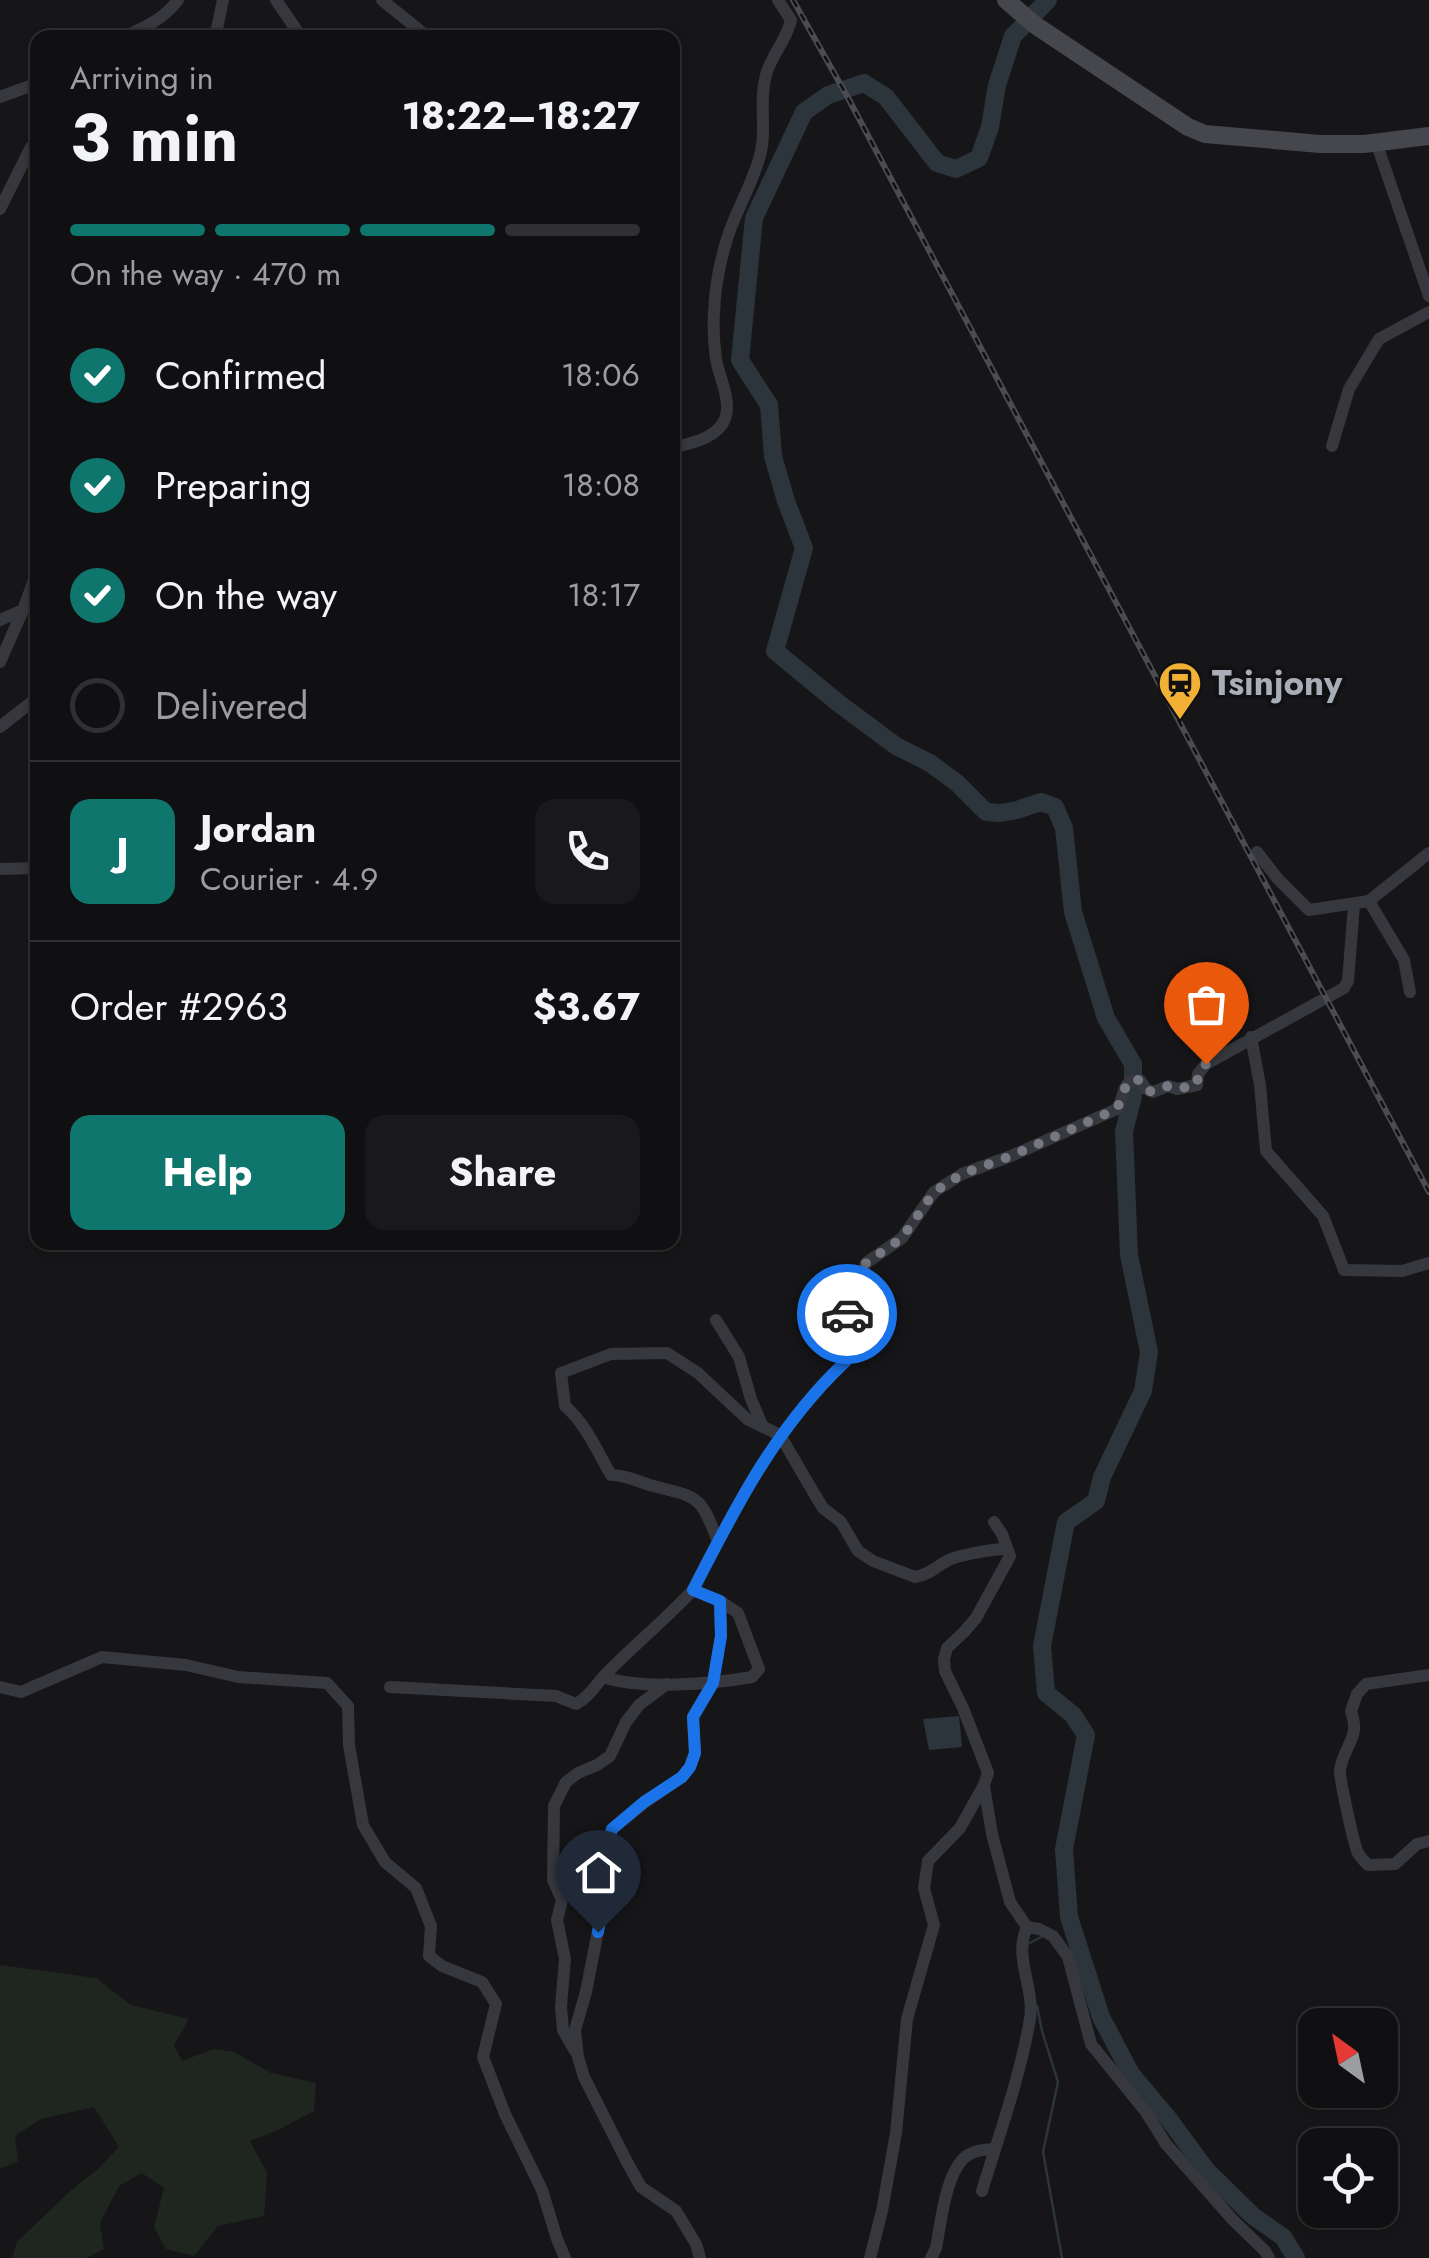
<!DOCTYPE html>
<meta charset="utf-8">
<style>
:root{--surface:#101012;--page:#19191b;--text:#f1f3f6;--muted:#9c9d9f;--line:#303032;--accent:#0f766e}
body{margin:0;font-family:Jost,sans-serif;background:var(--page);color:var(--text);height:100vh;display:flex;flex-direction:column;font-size:38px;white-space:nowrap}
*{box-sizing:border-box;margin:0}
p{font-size:32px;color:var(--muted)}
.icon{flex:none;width:55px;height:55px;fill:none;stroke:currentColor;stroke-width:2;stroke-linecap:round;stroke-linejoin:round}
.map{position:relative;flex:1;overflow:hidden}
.details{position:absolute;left:30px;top:30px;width:650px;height:1220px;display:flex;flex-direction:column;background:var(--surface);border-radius:20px;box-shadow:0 2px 8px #0004,0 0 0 2px var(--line)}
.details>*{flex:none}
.needle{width:65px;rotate:327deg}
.buttons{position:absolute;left:1298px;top:2008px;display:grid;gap:20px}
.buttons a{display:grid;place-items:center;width:100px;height:100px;border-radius:20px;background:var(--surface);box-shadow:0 2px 8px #0004,0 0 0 2px var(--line);font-size:50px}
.pin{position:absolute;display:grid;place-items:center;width:85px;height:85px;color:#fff;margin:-102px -42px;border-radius:50% 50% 50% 0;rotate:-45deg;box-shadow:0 0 10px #0007}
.pin .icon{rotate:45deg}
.courier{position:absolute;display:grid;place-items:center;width:100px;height:100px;margin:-50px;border:8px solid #1a73e8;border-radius:50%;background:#fff;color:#222;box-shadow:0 2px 12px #0007}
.summary em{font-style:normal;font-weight:700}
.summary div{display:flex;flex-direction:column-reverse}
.summary{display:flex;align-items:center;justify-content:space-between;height:170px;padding:0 40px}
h1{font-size:65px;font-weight:700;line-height:75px}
.bar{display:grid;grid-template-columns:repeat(4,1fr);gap:15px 10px;align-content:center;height:120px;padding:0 40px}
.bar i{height:12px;border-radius:8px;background:var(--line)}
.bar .selected{background:var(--accent)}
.bar p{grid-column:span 4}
.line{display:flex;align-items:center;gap:25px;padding:0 40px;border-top:2px solid var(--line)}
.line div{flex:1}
.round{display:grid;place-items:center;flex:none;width:105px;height:105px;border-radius:20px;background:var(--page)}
ol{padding:0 40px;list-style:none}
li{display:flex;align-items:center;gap:30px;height:110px}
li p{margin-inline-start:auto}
li .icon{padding:10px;border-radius:50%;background:var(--accent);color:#fff;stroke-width:4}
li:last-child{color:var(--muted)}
li i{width:55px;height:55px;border:5px solid var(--line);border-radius:50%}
.primary-button{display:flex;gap:20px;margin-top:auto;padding:20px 40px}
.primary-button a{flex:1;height:115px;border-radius:20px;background:var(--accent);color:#fff;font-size:40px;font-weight:700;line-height:115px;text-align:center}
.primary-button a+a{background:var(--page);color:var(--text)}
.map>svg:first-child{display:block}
.green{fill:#1e261f}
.water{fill:#2c353c}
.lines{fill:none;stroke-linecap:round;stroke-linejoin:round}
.stream{stroke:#2c353c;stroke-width:2.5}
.river{stroke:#2c353c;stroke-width:18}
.street{stroke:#37383d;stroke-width:12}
.secondary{stroke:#45474d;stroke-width:18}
.rail-casing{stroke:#4a4c52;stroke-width:6}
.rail{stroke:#111113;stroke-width:2.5;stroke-dasharray:8;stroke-linecap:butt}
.done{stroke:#757880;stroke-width:10;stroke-dasharray:0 18}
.route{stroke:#1a73e8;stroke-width:12}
.labels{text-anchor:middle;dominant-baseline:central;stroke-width:8;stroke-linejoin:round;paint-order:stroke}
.poi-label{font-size:35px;font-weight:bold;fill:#a8adb8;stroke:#111113;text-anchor:start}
</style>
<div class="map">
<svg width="1429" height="2258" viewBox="0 0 1429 2258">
<rect width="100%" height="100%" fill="#161618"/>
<polygon class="green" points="0,1965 96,1978 131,2005 189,2019 174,2045 182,2061 213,2049 234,2052 271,2073 316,2083 314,2111 280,2129 250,2141 267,2173 264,2216 218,2226 194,2256 166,2249 154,2227 164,2188 142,2173 119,2186 100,2223 104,2249 86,2258 12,2258 17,2242 69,2192 99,2168 119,2147 94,2107 41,2119 15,2136 18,2161 0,2169"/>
<polygon class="water" points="959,1716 962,1747 929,1750 923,1719"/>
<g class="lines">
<g class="stream">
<polyline points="1026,1945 1041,1937"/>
<polyline points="1037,2006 1042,2031 1058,2082 1043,2152 1062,2258"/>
</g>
<polyline class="river" points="1048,0 1013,36 997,85 990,127 979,158 956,169 937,163 886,97 864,83 828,95 804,112 754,218 740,360 769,405 773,456 786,501 804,548 775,651 837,702 896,746 930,763 957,783 986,812 1000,813 1017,810 1041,802 1055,807 1064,828 1073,912 1106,1018 1133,1064 1133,1097 1124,1131 1129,1255 1149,1352 1143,1391 1102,1477 1096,1501 1066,1522 1042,1646 1046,1693 1073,1715 1086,1735 1064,1849 1069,1917 1101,2017 1131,2074 1168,2118 1207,2171 1253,2216 1283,2237 1296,2258"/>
<g class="street">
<polyline points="276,0 302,38"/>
<polyline points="382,0 429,38"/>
<path d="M121,38C144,28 163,20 178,0"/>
<polyline points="215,38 223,0"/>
<polyline points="0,97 38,83"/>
<polyline points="1376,142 1429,296"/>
<polyline points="0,209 31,147 38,140"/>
<polyline points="1332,446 1349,389 1379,339 1429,312"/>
<path d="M672,448C690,443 717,439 725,419C732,401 719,377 716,359C714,344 713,328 714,313C715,285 721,256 730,230C739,206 752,183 759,159C768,131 758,103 766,75C771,55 787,40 791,20L778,0"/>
<polyline points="0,620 23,610"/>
<polyline points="0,662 23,610 38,569"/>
<polyline points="0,727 38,697"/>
<polyline points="1257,852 1278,879 1309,910 1369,901 1429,853"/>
<polyline points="0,869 38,868"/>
<polyline points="1369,901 1404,960 1410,992"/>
<polyline points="1251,1037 1260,1085 1266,1151 1323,1216 1344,1270 1402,1271 1429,1263"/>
<polyline points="716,1320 739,1357 751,1399 763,1427"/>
<path d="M718,1542C700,1492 697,1498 650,1485C636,1481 626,1475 611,1475C597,1451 586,1424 565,1406L561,1373L611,1354L667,1353L698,1373L747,1419L780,1435L815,1495L823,1508L841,1522L858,1551L873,1561L915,1577C930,1575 937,1565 951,1559C961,1555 997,1548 1007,1549"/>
<path d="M693,1590C736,1506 776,1427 845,1362L847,1313L866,1263L902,1238L934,1192L962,1174L1011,1156L1117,1109C1126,1095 1120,1080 1140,1080L1146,1089L1153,1092L1168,1086L1177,1089L1197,1085L1198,1074L1206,1064L1344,988L1348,981L1354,905"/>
<path d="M1429,1675L1366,1684L1357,1694L1351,1711C1361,1739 1344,1744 1340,1770C1339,1776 1354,1846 1358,1853C1361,1858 1364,1861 1368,1865L1395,1864L1417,1844L1429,1841"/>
<polyline points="0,1687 21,1692 102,1657 186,1665 238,1677 327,1683 348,1706 349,1745 363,1825 385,1862 416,1888 431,1926 429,1956 442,1966 482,1982 496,2004 483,2057 505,2114 542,2190 557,2239 565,2258"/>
<path d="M390,1687L556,1696L576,1704C589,1697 594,1687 604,1676C633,1646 664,1621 693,1590L720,1601L738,1613L759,1669L752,1677C712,1684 642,1690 603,1677"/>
<polyline points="984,1786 992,1834 1010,1902 1027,1927 1039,1929 1053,1936 1068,1957 1091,2044 1146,2112 1166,2144 1233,2220 1265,2251 1269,2258"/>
<polyline points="575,2051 563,2030 561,2006 565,1959 557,1920 562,1900 553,1880 554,1806 566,1782 578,1773 597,1765 610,1756 626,1722 639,1705 667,1684"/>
<path d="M982,2191C999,2135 1020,2077 1030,2019C1035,1988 1013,1957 1027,1927"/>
<polyline points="700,2258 696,2244 676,2211 641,2187 627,2162 584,2077 578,2057 575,2030 586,1992 604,1900 606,1853 612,1829 644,1803 682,1777 690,1767 695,1753 693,1717 713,1683 721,1636 720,1601"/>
<polyline points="870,2258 882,2211 896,2133 907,2019 934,1925 924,1888 928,1861 960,1828 984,1785 988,1773 963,1708 945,1671 944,1659 947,1648 964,1632 976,1618 1010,1556 1002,1534 994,1522"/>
<path d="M931,2258L936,2248C941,2223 945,2176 964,2158C973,2150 984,2150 994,2149"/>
</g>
<polyline class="secondary" points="1006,0 1035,25 1188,127 1205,134 1320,144 1364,144 1429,136"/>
<g class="rail-casing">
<polyline id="rail" points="793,0 847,96 1429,1192"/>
</g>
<use href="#rail" class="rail"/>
</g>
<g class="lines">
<polyline class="done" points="847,1314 866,1263 902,1238 934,1192 962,1174 1011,1156 1117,1109 1127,1083 1130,1080 1140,1080 1146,1090 1153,1092 1168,1086 1177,1089 1197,1085 1198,1074 1206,1064"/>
<path class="route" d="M598,1932L604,1900L606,1853L612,1829L644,1802L682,1777L690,1767L695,1753L693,1717L713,1683L721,1636L720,1601L693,1590C736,1506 776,1427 845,1362L847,1314"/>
</g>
<defs>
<g id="station-pin" transform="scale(2.25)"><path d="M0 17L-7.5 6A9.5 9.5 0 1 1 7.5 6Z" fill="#f2b134" stroke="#111113"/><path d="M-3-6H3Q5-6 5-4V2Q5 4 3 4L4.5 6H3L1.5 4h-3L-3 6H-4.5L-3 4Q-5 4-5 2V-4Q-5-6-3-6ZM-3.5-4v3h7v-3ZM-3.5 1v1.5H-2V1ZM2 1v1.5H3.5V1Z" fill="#111"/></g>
</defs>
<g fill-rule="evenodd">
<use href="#station-pin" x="1180" y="683"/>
</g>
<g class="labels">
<g class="poi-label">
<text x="1212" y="683">Tsinjony</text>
</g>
</g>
</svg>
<div class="buttons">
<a><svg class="needle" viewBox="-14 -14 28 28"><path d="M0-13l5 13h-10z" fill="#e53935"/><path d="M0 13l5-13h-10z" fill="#9c9d9f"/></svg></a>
<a><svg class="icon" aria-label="locate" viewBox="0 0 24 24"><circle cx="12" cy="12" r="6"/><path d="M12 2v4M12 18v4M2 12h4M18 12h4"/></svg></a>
</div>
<div class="pin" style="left:1206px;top:1064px;background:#ea580c"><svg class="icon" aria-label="bag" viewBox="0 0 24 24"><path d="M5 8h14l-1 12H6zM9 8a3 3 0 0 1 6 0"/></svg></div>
<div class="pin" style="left:598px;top:1932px;background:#1f2937"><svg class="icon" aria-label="home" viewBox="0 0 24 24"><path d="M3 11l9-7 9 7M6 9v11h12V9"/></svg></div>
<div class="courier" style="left:847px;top:1314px"><svg class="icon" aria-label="car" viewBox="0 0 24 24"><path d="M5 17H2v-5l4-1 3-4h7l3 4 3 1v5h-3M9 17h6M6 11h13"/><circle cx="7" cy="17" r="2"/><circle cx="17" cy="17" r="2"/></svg></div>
<section class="details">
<div class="summary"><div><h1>3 min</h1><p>Arriving in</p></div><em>18:22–18:27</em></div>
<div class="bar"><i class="selected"></i><i class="selected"></i><i class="selected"></i><i></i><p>On the way · 470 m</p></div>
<ol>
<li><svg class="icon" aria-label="check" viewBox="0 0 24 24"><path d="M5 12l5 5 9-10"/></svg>Confirmed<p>18:06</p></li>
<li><svg class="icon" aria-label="check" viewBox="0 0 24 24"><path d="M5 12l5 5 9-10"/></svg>Preparing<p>18:08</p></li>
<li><svg class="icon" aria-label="check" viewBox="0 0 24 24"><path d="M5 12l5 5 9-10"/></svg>On the way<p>18:17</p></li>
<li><i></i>Delivered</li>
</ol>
<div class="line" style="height:180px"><b class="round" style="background:var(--accent);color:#fff">J</b><div><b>Jordan</b><p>Courier · 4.9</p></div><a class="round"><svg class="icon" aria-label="phone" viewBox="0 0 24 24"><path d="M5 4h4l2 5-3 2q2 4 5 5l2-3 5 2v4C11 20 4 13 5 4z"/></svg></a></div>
<div class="line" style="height:130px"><div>Order #2963</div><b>$3.67</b></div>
<div class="primary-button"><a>Help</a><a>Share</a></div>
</section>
</div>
